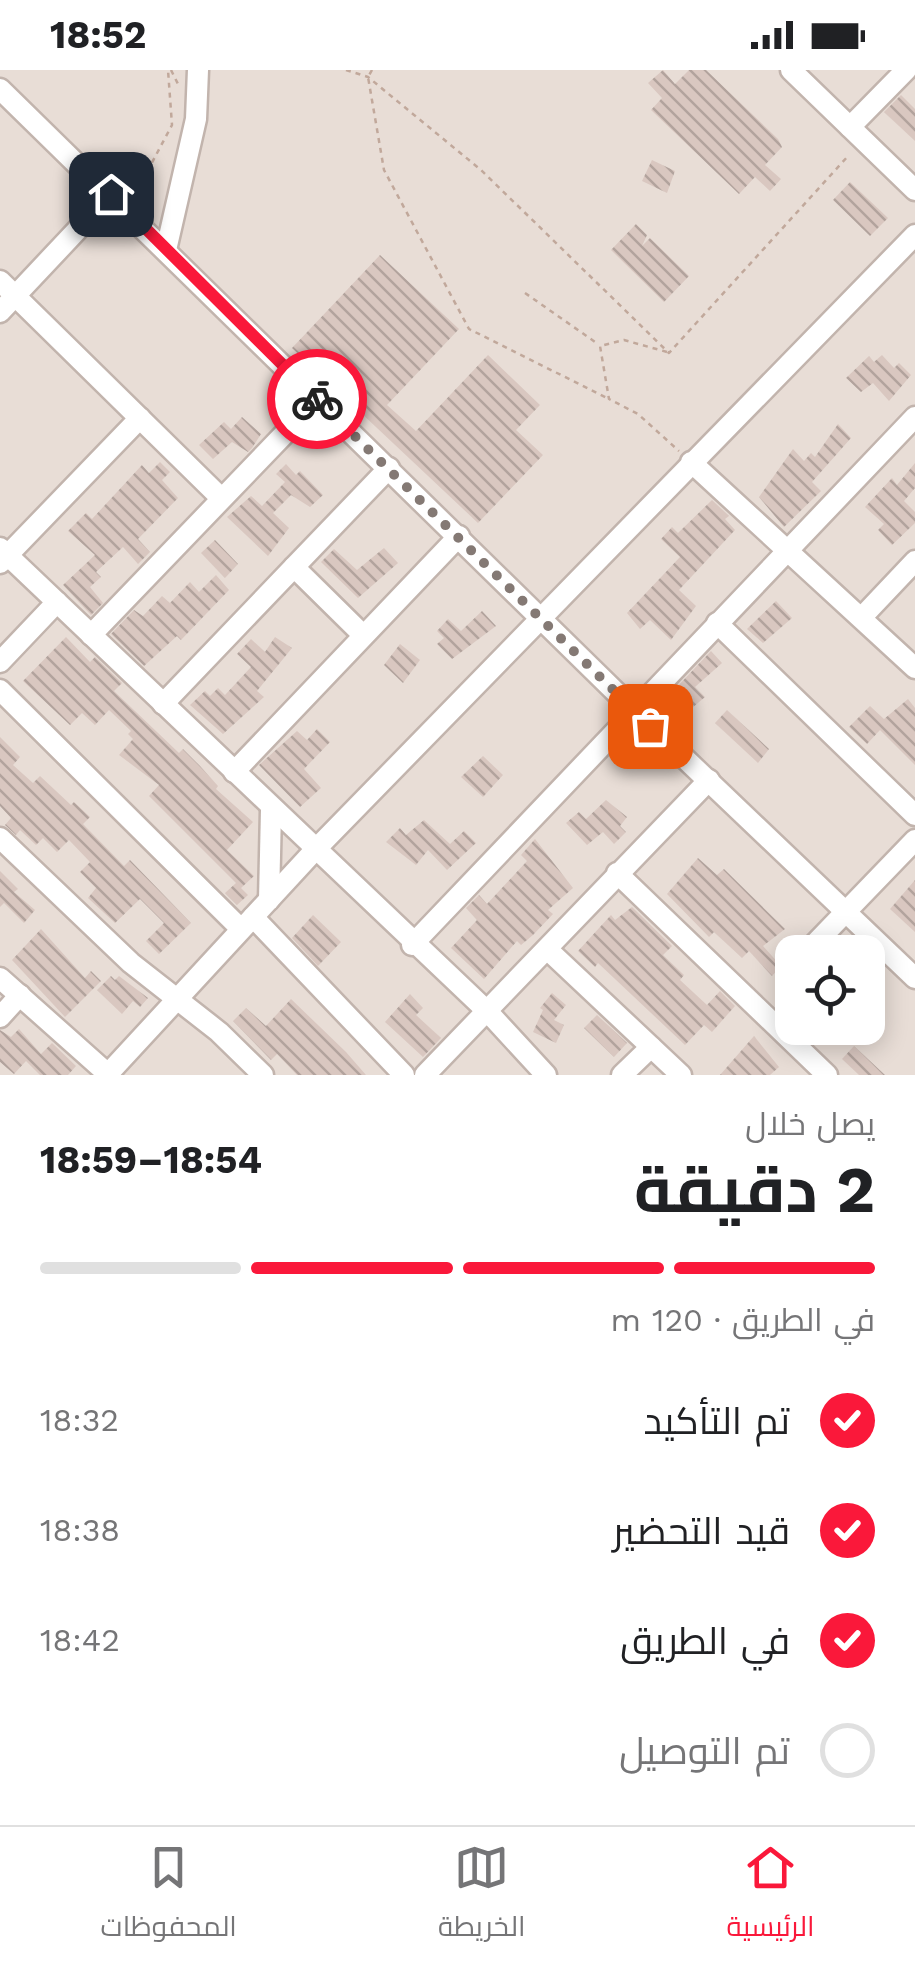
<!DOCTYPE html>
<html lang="ar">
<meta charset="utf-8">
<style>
:root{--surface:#fff;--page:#f2f2f2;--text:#202124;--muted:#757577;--line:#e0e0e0;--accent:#fa183a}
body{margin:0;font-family:"Work Sans",Cairo,sans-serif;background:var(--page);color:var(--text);direction:rtl;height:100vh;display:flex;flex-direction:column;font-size:38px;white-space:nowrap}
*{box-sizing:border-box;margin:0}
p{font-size:32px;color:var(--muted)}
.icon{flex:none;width:55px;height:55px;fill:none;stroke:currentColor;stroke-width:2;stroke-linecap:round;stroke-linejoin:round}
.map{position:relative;height:1005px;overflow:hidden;direction:ltr}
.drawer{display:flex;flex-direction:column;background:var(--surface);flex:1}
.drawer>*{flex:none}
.tools{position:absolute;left:775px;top:865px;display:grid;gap:20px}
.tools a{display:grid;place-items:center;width:110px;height:110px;border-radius:20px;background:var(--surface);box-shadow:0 5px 25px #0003;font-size:50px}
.pin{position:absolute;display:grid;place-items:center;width:85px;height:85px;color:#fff;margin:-42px;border-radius:20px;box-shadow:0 5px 15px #0006}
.courier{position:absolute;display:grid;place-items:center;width:100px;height:100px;margin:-50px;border:8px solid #fa183a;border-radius:50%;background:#fff;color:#222;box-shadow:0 2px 12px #0007}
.overview em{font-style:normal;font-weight:700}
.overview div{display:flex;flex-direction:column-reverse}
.overview{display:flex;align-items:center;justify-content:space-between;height:170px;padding:0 40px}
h1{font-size:65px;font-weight:700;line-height:75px}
.bar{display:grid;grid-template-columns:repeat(4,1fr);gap:15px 10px;align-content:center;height:120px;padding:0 40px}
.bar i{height:12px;border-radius:8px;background:var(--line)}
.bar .selected{background:var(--accent)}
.bar p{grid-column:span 4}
ol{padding:0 40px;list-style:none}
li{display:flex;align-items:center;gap:30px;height:110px}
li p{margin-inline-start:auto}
li .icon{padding:10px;border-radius:50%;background:var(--accent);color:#fff;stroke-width:4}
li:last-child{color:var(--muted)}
li i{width:55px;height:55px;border:5px solid var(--line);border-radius:50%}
.status{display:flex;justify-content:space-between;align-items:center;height:70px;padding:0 50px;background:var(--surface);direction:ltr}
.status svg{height:28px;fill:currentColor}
.tabs{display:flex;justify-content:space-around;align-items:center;height:140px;border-top:2px solid var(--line);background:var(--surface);font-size:28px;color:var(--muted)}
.tabs a{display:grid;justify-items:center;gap:5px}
.tabs .selected{color:var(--accent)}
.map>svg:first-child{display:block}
.residential{fill:#e8ddd6;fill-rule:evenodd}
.building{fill:url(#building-back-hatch)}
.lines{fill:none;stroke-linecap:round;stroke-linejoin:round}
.minor-casing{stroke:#c2b4ad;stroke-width:25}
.path{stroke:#c1a89b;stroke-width:2.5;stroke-dasharray:5 5;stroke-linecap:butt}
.minor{stroke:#fff;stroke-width:20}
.done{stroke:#847974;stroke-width:10;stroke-dasharray:0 18}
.route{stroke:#fa183a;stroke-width:12}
</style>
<div class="status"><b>18:52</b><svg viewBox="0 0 49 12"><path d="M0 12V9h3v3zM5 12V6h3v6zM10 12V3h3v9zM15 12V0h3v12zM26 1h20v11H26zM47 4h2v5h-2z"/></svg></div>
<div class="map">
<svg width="915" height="1005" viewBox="0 0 915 1005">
<defs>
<pattern id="building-back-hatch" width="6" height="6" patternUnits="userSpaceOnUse" patternTransform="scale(2.5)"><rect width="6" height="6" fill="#d9c7c0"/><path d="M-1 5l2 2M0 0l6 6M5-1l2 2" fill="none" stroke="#b2a39d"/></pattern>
</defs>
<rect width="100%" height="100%" fill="#f4ece8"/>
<path class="residential" d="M0,0H915V1005H0ZM792,882H868V958H792Z"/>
<g class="building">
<polygon points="663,0 675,14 689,0 706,0 778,69 782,77 765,95 781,109 770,121 755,107 739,124 651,40 662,28 648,13"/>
<polygon points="901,25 915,39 915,71 884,42"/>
<polygon points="652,90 675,101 667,123 642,111"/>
<polygon points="850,112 888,148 870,166 833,130"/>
<polygon points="636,154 647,165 642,176 650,168 689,206 664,232 611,180"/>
<polygon points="380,185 459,259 387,335 416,361 488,285 540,335 516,360 543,385 478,453 292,278"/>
<polygon points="882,285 894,298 899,293 911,305 889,331 873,313 861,322 846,308 869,286 874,292"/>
<polygon points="242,347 261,364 252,378 248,382 232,372 213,389 199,375 224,352 231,359"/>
<polygon points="838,354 851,368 812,412 821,421 784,457 759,427 793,379 804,391 811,383 815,387"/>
<polygon points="160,392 170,402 162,410 178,428 138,469 150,482 138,494 123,477 96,502 101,507 90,517 103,533 91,545 63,515 95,485 68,461 86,443 92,449 142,395 149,403"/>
<polygon points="915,393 915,418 904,431 915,442 915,453 892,475 878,460 884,454 865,437 892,408 897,415"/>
<polygon points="286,394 296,405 300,401 323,425 310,437 291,425 273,443 289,458 268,486 227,447 251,426 262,436 285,412 276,404"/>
<polygon points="712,430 729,446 725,449 735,460 679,520 696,536 671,570 650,550 640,559 627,543 680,487 661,469 672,457 678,463"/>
<polygon points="215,470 238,494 225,508 201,483"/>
<polygon points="384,478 398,493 358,528 321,492 334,479 357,500"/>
<polygon points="216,505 229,520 181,570 177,566 144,596 111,564 134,540 143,546 162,526 170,533 190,512 199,522"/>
<polygon points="776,531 792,548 763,573 747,559"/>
<polygon points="482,541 496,556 452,589 437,574 444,568 437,561 448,549 461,561"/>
<polygon points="66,567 90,592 95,587 122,613 114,621 179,683 183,679 200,696 218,716 216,719 253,752 227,780 254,806 241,818 248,825 237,835 225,823 236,813 149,726 159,715 119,685 133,669 128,664 131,661 109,640 95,655 82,643 70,655 23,611"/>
<polygon points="275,567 292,578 257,621 264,627 223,664 190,635 205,621 210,626 218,618 225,625 251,597 237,584 251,569 265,582"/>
<polygon points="400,574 420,590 403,613 384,595"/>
<polygon points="711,581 722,593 695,617 705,627 692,638 675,619"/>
<polygon points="908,629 915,638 915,695 880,660 867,674 849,657 870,636 884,649"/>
<polygon points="727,640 769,679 758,693 715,653"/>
<polygon points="317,659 330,672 304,699 321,718 300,737 259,695 297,661 307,670"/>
<polygon points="0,667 20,687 13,695 33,713 40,706 71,735 74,732 90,747 83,754 124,796 130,790 191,853 159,884 146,871 164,853 140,829 115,853 88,828 96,818 80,802 90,792 69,770 57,782 43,768 36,775 20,760 16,765 5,755 11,748 0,736"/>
<polygon points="483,686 503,705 483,727 461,707"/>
<polygon points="606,730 627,747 620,756 626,762 614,774 603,762 587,775 566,753 579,742 586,749"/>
<polygon points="424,750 450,774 464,761 476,773 447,800 428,780 416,795 386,772 400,758 406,765"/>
<polygon points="535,769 573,818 548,840 553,844 533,865 521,875 517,871 484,909 451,878 477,850 466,838 479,825 487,834 527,791 521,785"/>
<polygon points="698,788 717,805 724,799 785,859 763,876 781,896 772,906 749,881 742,888 714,862 709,867 667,824"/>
<polygon points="0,801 18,819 14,822 35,840 24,853 4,833 0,837"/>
<polygon points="915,810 915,862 890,839"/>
<polygon points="632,837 672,876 663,885 684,905 680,910 707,935 720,921 735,936 712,962 704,955 685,975 598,893 595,897 578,881 611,845 615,850"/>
<polygon points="313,845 341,872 318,896 292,868"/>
<polygon points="41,859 85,908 91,901 101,911 65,947 12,890"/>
<polygon points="111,906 115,910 119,906 148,928 140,937 133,931 122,944 97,920"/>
<polygon points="552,923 566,935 554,950 564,955 556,973 533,962 543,940 540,938"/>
<polygon points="410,924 423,938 416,945 441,968 423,987 385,952"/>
<polygon points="291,929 346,982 366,1005 297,1005 277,984 271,990 233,951 246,938 266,956"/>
<polygon points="597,945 627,973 614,987 584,958"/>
<polygon points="19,959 41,984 52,973 76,996 68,1005 40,1005 26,991 14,1004 0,992 0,960 11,967"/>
<polygon points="754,966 779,997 770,1005 720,1005"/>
<polygon points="854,976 885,1005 859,1005 842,989"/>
</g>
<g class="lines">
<g class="minor-casing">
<g id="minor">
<polyline points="791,0 915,120"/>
<polyline points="0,19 633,639 915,908"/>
<polyline points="850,57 906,0"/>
<polyline points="166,180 196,49 198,0"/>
<polyline points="0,211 221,428"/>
<polyline points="0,242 111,124"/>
<polyline points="691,392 915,598"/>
<polyline points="0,478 488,942 546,1005"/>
<polyline points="0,493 140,348"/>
<polyline points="294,497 389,398"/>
<polyline points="863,546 915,491"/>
<polyline points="717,553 915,745"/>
<polyline points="91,565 318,329"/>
<polyline points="0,592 57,532"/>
<polyline points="0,620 241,859"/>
<polyline points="163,634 294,497 363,565"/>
<polyline points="234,702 459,466"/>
<polyline points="0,768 131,893 219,962 263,1005"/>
<polyline points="617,803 827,1005"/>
<polyline points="269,830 271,740"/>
<polyline points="253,847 404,1005"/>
<polyline points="412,875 915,347"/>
<polyline points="547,879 681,1005"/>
<polyline points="807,882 915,770"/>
<polyline points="0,908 109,1005"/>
<polyline points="0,947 20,925"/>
<polyline points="107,1005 314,781 915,165"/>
<polyline points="425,1005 709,710"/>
<polyline points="622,1005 651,977"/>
</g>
</g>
<g class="path">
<polyline points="171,0 179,16"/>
<polyline points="346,0 368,7 481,100 669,283 849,85"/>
<polyline points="372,0 368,7 384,100 469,259 609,329"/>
<polyline points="127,120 139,117 172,55 168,0"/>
<polyline points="525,223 598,274"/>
<polyline points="667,282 624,270 600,276 609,329 638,344 679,381"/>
</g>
<use href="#minor" class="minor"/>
</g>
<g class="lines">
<polyline class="done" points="317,329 650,656"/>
<polyline class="route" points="111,124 317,329"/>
</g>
</svg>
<div class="tools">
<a><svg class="icon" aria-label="locate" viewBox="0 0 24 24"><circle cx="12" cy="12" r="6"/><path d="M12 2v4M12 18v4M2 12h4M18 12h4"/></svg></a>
</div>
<div class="pin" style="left:650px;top:656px;background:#ea580c"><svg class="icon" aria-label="bag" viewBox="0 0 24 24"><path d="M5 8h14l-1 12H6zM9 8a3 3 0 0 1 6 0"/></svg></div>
<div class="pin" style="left:111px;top:124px;background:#1f2937"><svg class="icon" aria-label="home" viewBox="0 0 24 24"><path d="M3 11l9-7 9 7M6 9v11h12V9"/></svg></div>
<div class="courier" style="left:317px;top:329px"><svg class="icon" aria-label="bike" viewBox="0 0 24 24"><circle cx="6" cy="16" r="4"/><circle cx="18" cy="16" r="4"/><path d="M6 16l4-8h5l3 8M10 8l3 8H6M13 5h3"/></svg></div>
</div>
<section class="drawer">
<div class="overview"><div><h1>2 دقيقة</h1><p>يصل خلال</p></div><em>18:54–18:59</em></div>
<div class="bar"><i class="selected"></i><i class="selected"></i><i class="selected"></i><i></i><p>في الطريق · 120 m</p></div>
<ol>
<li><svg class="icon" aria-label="check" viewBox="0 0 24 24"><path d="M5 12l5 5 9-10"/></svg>تم التأكيد<p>18:32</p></li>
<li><svg class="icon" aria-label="check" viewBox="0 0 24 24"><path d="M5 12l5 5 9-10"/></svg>قيد التحضير<p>18:38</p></li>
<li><svg class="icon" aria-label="check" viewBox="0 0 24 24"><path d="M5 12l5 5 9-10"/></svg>في الطريق<p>18:42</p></li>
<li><i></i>تم التوصيل</li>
</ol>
</section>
<nav class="tabs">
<a class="selected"><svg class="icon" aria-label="home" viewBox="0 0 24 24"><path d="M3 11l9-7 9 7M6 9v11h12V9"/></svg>الرئيسية</a>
<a><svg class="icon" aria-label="map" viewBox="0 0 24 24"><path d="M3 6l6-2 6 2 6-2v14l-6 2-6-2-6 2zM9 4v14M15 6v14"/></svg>الخريطة</a>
<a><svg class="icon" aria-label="saved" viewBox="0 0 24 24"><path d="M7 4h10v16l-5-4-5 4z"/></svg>المحفوظات</a>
</nav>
